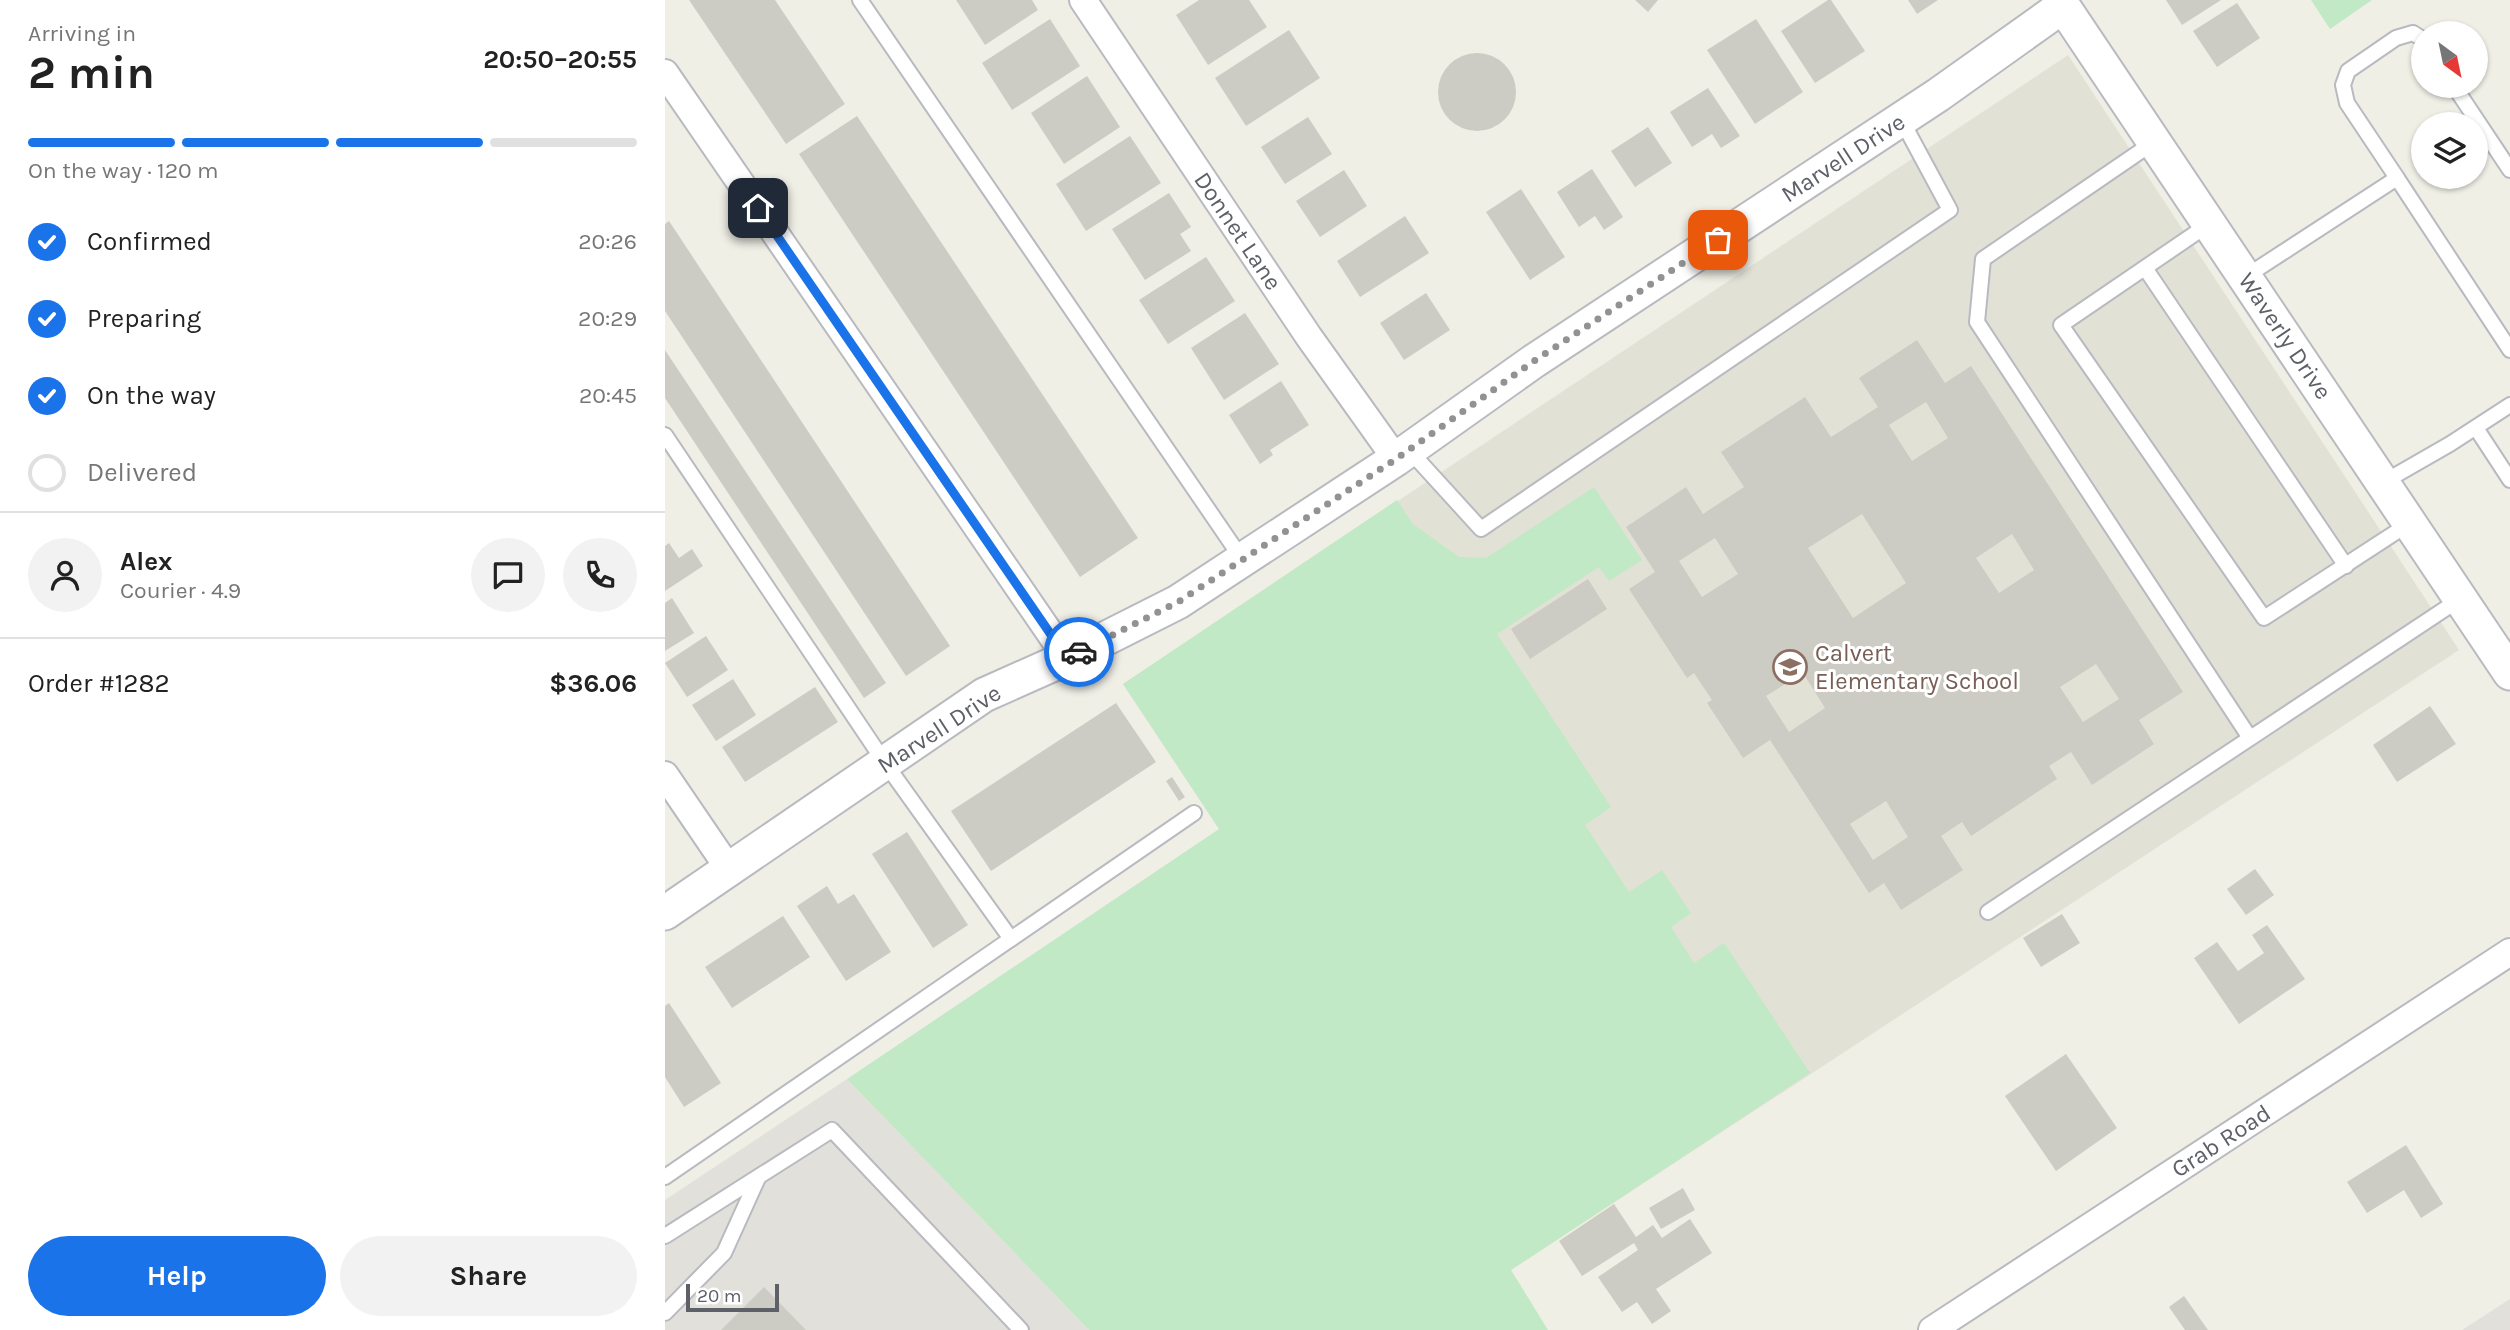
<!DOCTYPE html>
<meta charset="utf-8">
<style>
:root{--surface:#fff;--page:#f2f2f2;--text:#222;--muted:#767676;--line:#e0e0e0;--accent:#1a73e8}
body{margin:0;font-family:Karla,sans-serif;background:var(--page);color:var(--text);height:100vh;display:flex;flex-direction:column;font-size:26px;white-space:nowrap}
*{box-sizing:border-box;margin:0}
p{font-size:23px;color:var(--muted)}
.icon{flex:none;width:38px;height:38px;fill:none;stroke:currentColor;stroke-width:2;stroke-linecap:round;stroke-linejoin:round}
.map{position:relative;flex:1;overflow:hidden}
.drawer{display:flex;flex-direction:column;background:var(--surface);width:665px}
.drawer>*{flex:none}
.needle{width:46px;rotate:147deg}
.buttons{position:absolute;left:1746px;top:21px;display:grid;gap:14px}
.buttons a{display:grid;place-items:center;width:77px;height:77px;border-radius:50%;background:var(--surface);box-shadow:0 2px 5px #0004;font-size:35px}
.scale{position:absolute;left:21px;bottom:18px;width:93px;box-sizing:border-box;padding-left:7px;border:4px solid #5d6067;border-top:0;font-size:19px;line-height:24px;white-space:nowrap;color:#5d6067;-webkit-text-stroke:5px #fff;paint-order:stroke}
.pin{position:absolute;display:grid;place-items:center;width:60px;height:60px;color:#fff;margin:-30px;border-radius:14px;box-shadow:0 4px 10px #0006}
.courier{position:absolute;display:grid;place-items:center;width:70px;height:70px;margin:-35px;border:5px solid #1a73e8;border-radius:50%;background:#fff;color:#222;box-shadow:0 2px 9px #0007}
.headline em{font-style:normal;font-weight:700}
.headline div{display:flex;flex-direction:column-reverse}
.headline{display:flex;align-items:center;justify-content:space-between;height:119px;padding:0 28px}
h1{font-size:46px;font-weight:700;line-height:52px}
.bar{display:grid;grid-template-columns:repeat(4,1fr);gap:10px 7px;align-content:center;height:84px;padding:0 28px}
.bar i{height:9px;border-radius:5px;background:var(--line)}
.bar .active{background:var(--accent)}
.bar p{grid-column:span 4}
.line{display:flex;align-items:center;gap:18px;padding:0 28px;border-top:2px solid var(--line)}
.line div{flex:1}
.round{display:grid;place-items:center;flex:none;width:74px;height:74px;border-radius:37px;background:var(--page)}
ol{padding:0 28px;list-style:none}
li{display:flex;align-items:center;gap:21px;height:77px}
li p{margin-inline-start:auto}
li .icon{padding:7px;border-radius:50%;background:var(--accent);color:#fff;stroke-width:4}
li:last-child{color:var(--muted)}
li i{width:38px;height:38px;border:4px solid var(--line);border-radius:50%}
.primary-button{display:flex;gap:14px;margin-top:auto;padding:14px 28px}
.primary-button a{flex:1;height:80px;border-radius:42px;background:var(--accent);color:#fff;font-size:28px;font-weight:700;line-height:80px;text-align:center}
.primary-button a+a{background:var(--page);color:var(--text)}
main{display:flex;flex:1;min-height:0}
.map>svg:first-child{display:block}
.industrial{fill:#e1e0da}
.education{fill:#e2e1d6}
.green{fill:#c1e9c5}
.building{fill:#cdccc4;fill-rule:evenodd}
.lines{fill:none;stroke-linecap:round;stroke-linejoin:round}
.service-casing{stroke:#b8bac0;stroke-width:18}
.minor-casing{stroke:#b8bac0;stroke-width:30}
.tertiary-casing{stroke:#b8bac0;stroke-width:37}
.service{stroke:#fff;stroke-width:14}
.minor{stroke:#fff;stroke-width:26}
.tertiary{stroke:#fff;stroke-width:33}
.done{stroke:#909293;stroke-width:7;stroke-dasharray:0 12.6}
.route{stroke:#1a73e8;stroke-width:9}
.labels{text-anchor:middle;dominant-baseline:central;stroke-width:6;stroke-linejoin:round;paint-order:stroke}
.street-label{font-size:24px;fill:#5d6067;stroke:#fff}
.education-label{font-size:24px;fill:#785e54;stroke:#fff;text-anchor:start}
</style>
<main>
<section class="drawer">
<div class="headline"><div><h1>2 min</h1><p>Arriving in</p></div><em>20:50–20:55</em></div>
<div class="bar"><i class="active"></i><i class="active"></i><i class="active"></i><i></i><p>On the way · 120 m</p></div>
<ol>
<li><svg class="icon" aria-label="check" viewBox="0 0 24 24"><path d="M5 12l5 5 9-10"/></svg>Confirmed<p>20:26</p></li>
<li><svg class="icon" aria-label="check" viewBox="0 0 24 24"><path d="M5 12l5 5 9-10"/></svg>Preparing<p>20:29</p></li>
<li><svg class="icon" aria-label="check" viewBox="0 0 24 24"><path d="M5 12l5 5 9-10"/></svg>On the way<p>20:45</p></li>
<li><i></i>Delivered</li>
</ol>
<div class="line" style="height:126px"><a class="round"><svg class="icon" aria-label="person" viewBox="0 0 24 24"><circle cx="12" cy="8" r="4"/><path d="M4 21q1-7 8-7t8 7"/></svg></a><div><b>Alex</b><p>Courier · 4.9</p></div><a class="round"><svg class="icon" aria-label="chat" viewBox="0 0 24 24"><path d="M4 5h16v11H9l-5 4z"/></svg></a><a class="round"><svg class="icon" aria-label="phone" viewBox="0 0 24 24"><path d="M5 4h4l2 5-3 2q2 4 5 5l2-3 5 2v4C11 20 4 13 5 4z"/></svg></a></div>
<div class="line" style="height:91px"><div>Order #1282</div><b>$36.06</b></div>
<div class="primary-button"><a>Help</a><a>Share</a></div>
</section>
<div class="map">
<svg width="1845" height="1330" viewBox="0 0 1845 1330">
<rect width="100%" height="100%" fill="#f0efe6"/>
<g class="industrial">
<polygon points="182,1079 424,1330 0,1330 0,1200"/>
<polygon points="1845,1299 1845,1330 1797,1330"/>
</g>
<polygon class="education" points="1403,55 1794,650 846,1270 458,684"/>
<g class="green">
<polygon points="1646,0 1707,0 1665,29"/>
<polygon points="929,487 977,560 944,581 934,567 832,634 946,807 920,825 964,892 997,870 1026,913 1006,927 1029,963 1059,943 1145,1073 846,1270 883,1330 424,1330 182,1079 554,829 458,684 732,500 748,524 794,557 821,558"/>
</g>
<g class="building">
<polygon points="24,0 110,0 180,104 121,144"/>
<polygon points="291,0 367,0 373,10 320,45"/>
<polygon points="534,0 584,0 602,27 543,65 511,15"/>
<polygon points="970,0 993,0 983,12"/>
<polygon points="1163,0 1166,0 1200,51 1150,83 1116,31"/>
<polygon points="1243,0 1273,0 1252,14"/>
<polygon points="1501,0 1556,0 1517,25"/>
<polygon points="1572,3 1595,38 1552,67 1528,31"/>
<polygon points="385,19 415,66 347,110 317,63"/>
<polygon points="1091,19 1138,92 1090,124 1042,50"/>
<polygon points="624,30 655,78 581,126 550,78"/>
<circle cx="812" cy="92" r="39"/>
<polygon points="422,76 455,127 399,164 366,113"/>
<polygon points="1043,88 1075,136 1056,148 1047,134 1027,147 1005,112"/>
<polygon points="192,116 473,538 415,577 134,154"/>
<polygon points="643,117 667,154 620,184 596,147"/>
<polygon points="983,127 1007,163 970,187 946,151"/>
<polygon points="465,136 496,183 421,231 391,184"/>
<polygon points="927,169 958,217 939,230 930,216 914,227 892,192"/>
<polygon points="679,170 702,206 655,237 631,201"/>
<polygon points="856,189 900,257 865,280 821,212"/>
<polygon points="504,193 526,227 515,234 526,251 480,280 447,229"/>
<polygon points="740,216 764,253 695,297 672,261"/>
<polygon points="4,221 285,646 241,676 0,311 0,224"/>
<polygon points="541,257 570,301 503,344 474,300"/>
<polygon points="761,293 785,330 739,360 715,323"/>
<polygon points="580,313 614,364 559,400 526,348"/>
<path d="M1252,340L1280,383L1306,366L1518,692L1474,720L1489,744L1427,785L1406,752L1384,766L1392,779L1306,836L1297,822L1276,836L1298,870L1236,910L1219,883L1204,893L1105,740L1078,758L1042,703L1047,700L1029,673L1022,678L964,589L990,572L961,527L1021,487L1038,514L1079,487L1056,452L1140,397L1166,437L1213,407L1194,378ZM1261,402L1283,438L1247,461L1224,425ZM1197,514L1241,583L1188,618L1143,548ZM1347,534L1369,570L1334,593L1311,558ZM1050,538L1073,574L1037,597L1014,561ZM1431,664L1454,699L1418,722L1395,687ZM1138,673L1160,708L1124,732L1101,696ZM1221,801L1243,837L1208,860L1185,824Z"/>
<polygon points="0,350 221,683 199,698 0,398"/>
<polygon points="616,381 644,425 605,450 608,455 595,464 564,415"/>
<polygon points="4,543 14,558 27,549 38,566 0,591 0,546"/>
<polygon points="923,579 942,609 865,659 846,629"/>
<polygon points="7,598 29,633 0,651 0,603"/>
<polygon points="41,636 63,670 22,697 0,663"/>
<polygon points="68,679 91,715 51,741 27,705"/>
<polygon points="150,687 173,722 80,782 57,747"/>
<polygon points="451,703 491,762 326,871 286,811"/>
<polygon points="1765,706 1791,744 1732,782 1708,745"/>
<polygon points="507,777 520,797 514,801 501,781"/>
<polygon points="242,832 303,925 268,948 207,854"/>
<polygon points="1590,869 1609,895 1581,915 1562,889"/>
<polygon points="162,886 173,904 189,894 226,952 181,981 132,906"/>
<polygon points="1397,914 1415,943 1376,967 1358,938"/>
<polygon points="118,916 145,957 67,1008 40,967"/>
<polygon points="1602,925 1640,979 1574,1024 1529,958 1552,942 1573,971 1599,953 1587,935"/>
<polygon points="4,1003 56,1083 19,1107 0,1077 0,1006"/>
<polygon points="1401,1054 1452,1128 1391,1171 1340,1096"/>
<polygon points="1741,1145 1778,1204 1756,1218 1739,1190 1702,1213 1682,1182"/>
<polygon points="1018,1188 1030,1210 996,1229 984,1208"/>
<polygon points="949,1204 971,1237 988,1225 997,1238 1025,1219 1047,1253 991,1289 1006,1311 987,1324 972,1302 957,1312 933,1277 973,1250 969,1243 917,1276 894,1241"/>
<polygon points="99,1287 141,1330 56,1330"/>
<polygon points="1519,1296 1543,1330 1520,1330 1504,1307"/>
</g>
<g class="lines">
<g class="service-casing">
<g id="service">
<polyline points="195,0 577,559"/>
<polyline points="1789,86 1845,170"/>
<polyline points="1489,142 1318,259 1312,322 1585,738"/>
<polyline points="1732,178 1845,350"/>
<polyline points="1544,224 1396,325 1599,618 1745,523"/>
<polyline points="1480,268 1681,566"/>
<polyline points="1580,277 1732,178 1682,103 1678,85 1683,71 1731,38 1748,33 1759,40"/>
<polyline points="1811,428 1845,480"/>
<polyline points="0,435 220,763 346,939"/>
<polyline points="744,450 816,529 1285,210 1236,119"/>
<polyline points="1717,483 1785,444 1845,405"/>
<polyline points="1323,912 1795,599"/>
<polyline points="0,1177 529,813"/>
<polyline points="0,1236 167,1130 356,1330"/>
<polyline points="0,1313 59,1253 93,1178"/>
</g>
</g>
<g class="minor-casing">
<g id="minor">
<polyline points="418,0 644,337 731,459"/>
<polyline points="0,73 402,658"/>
<polyline points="0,775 64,869"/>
<polyline points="1267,1330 1845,952"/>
</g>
</g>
<g class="tertiary-casing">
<g id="tertiary">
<polyline points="1394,0 1845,673"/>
<polyline points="0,913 319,695 402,658 513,602 731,459 869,361 1273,95 1398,6"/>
</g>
</g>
<use href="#service" class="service"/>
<use href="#minor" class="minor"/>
<use href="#tertiary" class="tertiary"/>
</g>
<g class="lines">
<polyline class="done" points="414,652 513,602 731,459 869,361 1053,240"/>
<polyline class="route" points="93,208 402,658 414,652"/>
</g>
<defs>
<g id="school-ring" transform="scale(1.75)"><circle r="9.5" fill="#fff" stroke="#8d6e63" stroke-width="1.5"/><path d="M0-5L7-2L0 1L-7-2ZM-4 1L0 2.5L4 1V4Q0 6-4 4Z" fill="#8d6e63"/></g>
</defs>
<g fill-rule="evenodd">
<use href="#school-ring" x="1125" y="667"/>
</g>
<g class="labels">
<g class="street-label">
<text transform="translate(1178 158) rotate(-33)">Marvell Drive</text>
<text transform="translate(573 231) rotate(56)">Donnet Lane</text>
<text transform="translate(1620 336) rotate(56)">Waverly Drive</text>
<text transform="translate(274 729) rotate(-33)">Marvell Drive</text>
<text transform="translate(1556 1141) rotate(-33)">Grab Road</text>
</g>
<g class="education-label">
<text x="1150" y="653">Calvert<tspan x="1150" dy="28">Elementary School</tspan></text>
</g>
</g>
</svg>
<div class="buttons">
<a><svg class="needle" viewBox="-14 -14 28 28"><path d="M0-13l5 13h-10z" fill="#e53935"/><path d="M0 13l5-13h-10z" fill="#767676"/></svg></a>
<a><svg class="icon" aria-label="layers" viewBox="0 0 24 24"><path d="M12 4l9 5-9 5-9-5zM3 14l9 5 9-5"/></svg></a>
</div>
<div class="scale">20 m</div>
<div class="pin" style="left:1053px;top:240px;background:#ea580c"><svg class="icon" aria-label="bag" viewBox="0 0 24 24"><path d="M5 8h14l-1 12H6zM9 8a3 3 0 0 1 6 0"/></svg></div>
<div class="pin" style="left:93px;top:208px;background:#1f2937"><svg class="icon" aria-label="home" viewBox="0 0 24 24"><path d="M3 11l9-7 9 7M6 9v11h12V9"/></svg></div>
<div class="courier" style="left:414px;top:652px"><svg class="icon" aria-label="car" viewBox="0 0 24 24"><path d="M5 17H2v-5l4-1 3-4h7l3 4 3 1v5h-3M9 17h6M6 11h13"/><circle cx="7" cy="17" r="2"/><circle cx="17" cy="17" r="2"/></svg></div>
</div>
</main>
